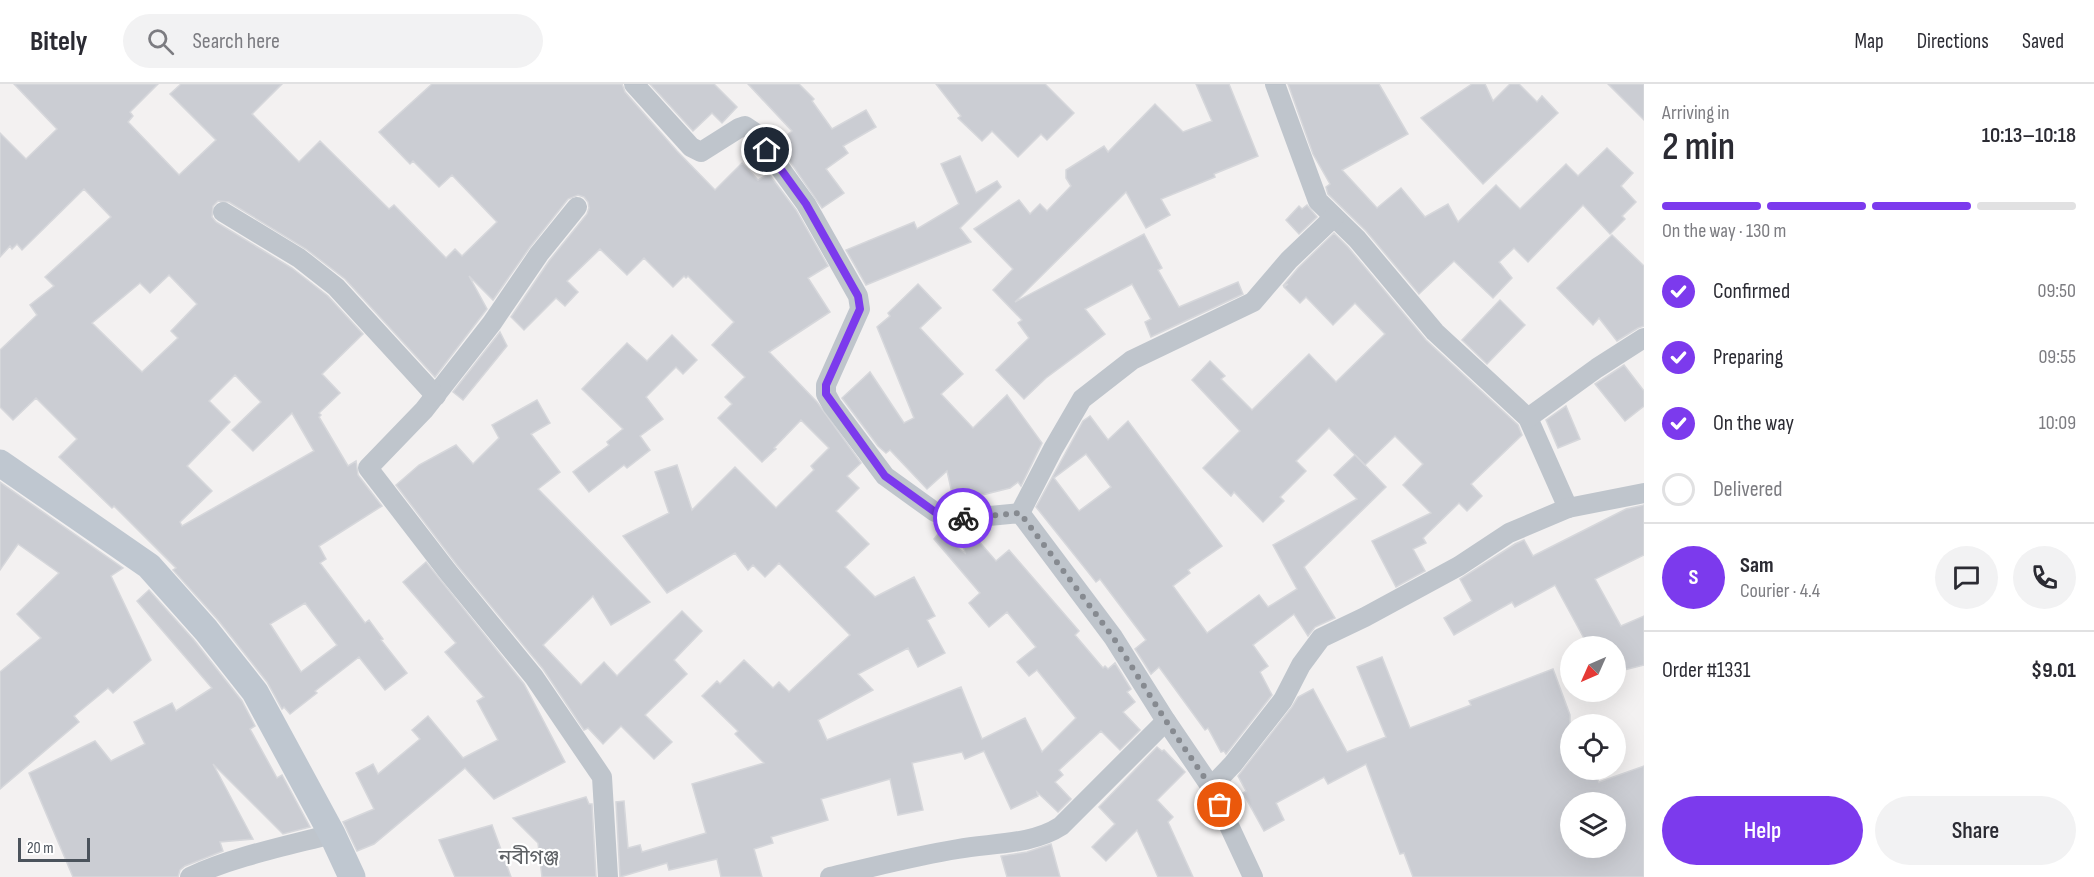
<!DOCTYPE html>
<meta charset="utf-8">
<style>
:root{--surface:#fff;--page:#f2f2f3;--text:#2b2b33;--muted:#7c7c81;--line:#e1e1e2;--accent:#7c3aed}
body{margin:0;font-family:"Sofia Sans Condensed","Noto Sans Bengali",sans-serif;background:var(--page);color:var(--text);height:100vh;display:flex;flex-direction:column;font-size:22px;white-space:nowrap}
*{box-sizing:border-box;margin:0}
p{font-size:20px;color:var(--muted)}
.icon{flex:none;width:33px;height:33px;fill:none;stroke:currentColor;stroke-width:2;stroke-linecap:round;stroke-linejoin:round}
.map{position:relative;flex:1;overflow:hidden}
.drawer{display:flex;flex-direction:column;background:var(--surface);width:450px}
.drawer>*{flex:none}
.needle{width:39px;rotate:225deg}
.fabs{position:absolute;left:1560px;top:552px;display:grid;gap:12px}
.fabs a{display:grid;place-items:center;width:66px;height:66px;border-radius:50%;background:var(--surface);box-shadow:0 6px 24px #0002;font-size:30px}
.scale{position:absolute;left:18px;bottom:15px;width:72px;box-sizing:border-box;padding-left:6px;border:3px solid #4b535c;border-top:0;font-size:16px;line-height:21px;white-space:nowrap;color:#4b535c;-webkit-text-stroke:4px #fff;paint-order:stroke}
.pin{position:absolute;display:grid;place-items:center;width:51px;height:51px;color:#fff;margin:-26px;border:3px solid #fff;border-radius:50%;box-shadow:0 2px 6px #0007}
.courier{position:absolute;display:grid;place-items:center;width:60px;height:60px;margin:-30px;border:4px solid #7c3aed;border-radius:50%;background:#fff;color:#222;box-shadow:0 2px 8px #0007}
.headline em{font-style:normal;font-weight:600}
.headline div{display:flex;flex-direction:column-reverse}
.headline{display:flex;align-items:center;justify-content:space-between;height:102px;padding:0 18px}
h1{font-size:39px;font-weight:600;line-height:45px}
.bar{display:grid;grid-template-columns:repeat(4,1fr);gap:9px 6px;align-content:center;height:72px;padding:0 18px}
.bar i{height:8px;border-radius:4px;background:var(--line)}
.bar .selected{background:var(--accent)}
.bar p{grid-column:span 4}
.line{display:flex;align-items:center;gap:15px;padding:0 18px;border-top:2px solid var(--line)}
.line div{flex:1}
.round{display:grid;place-items:center;flex:none;width:63px;height:63px;border-radius:32px;background:var(--page)}
ol{padding:0 18px;list-style:none}
li{display:flex;align-items:center;gap:18px;height:66px}
li p{margin-inline-start:auto}
li .icon{padding:6px;border-radius:50%;background:var(--accent);color:#fff;stroke-width:4}
li:last-child{color:var(--muted)}
li i{width:33px;height:33px;border:3px solid var(--line);border-radius:50%}
.cta{display:flex;gap:12px;margin-top:auto;padding:12px 18px}
.cta a{flex:1;height:69px;border-radius:36px;background:var(--accent);color:#fff;font-size:24px;font-weight:600;line-height:69px;text-align:center}
.cta a+a{background:var(--page);color:var(--text)}
header{display:flex;align-items:center;gap:36px;box-sizing:border-box;height:84px;padding:0 30px;background:var(--surface);border-bottom:2px solid var(--line)}
header strong{font-size:28px}
nav{display:flex;gap:33px;margin-inline-start:auto;font-size:21px}
.search{width:420px;height:54px;background:var(--page);display:flex;align-items:center;gap:15px;box-sizing:border-box;padding:0 21px;border-radius:33px;color:var(--muted);font-size:22px}
main{display:flex;flex:1;min-height:0}
.map>svg:first-child{display:block}
.building{fill:#cbcdd3;stroke:#d6d7db;stroke-width:1.5;fill-rule:evenodd}
.lines{fill:none;stroke-linecap:round;stroke-linejoin:round}
.street{stroke:#bfc5cc;stroke-width:20}
.secondary{stroke:#bfc7d0;stroke-width:27}
.done{stroke:#868a90;stroke-width:6;stroke-dasharray:0 10.8}
.route{stroke:#7c3aed;stroke-width:8}
.labels{text-anchor:middle;dominant-baseline:central;stroke-width:4.5;stroke-linejoin:round;paint-order:stroke}
.quarter-label{font-size:21px;fill:#5e6165;stroke:#fff}
</style>
<header>
<strong>Bitely</strong>
<div class="search"><svg class="icon" aria-label="search" viewBox="0 0 24 24"><circle cx="10" cy="10" r="6"/><path d="M15 15l6 6"/></svg>Search here</div>
<nav><a>Map</a><a>Directions</a><a>Saved</a></nav>
</header>
<main>
<div class="map">
<svg width="1644" height="793" viewBox="0 0 1644 793">
<rect width="100%" height="100%" fill="#f3f1f1"/>
<g class="building">
<path d="M14,0H158L130,28L133,32L128,38L179,91L216,56L170,10L181,0H282L252,30L299,78L320,57L389,125L394,121L446,174L455,165L462,172L497,138L452,91L439,103L413,77L410,80L379,48L432,0H622L625,8L677,67L715,106L742,79L758,96L769,90L796,126L828,182L808,194L830,228L769,268L817,318L861,379L847,392L859,404L836,427L869,460L845,483L875,513L914,493L935,532L927,536L945,569L918,583L908,564L858,590L873,606L818,636L827,656L961,603L982,655L1025,634L1042,668L1076,634L1037,586L1029,592L1017,578L1036,563L1007,528L989,543L969,519L980,509L934,455L938,450L965,469L960,447L969,446L996,477L1009,466L1079,547L1075,551L1103,584L1105,582L1108,585L1115,579L1131,605L1127,608L1135,618L1123,628L1140,646L1120,666L1101,647L1059,686L1063,691L1055,698L1071,715L1058,728L1037,708L1038,712L1011,725L984,667L965,675L962,668L912,679L923,726L898,731L890,695L821,715L828,736L771,753L773,759L754,765L762,793H721L717,775L669,786L667,779L620,793L616,718L624,717L628,764L640,761L642,768L706,749L692,700L764,679L735,650L738,647L702,612L717,597L720,600L744,576L773,604L779,598L789,608L850,551L779,479L765,493L753,481L748,486L735,469L667,509L623,452L669,429L655,388L677,381L692,426L735,383L776,424L814,386L811,382L829,364L801,336L774,364L776,365L762,378L718,334L732,320L725,313L745,293L712,261L734,238L688,192L686,194L684,192L673,203L644,174L627,191L600,165L567,197L578,208L565,222L556,214L524,246L511,233L549,177L587,130L589,124L588,118L584,113L578,111L568,115L530,163L493,216L469,192L487,225L435,293L345,195L306,165L229,118L218,117L213,122L212,133L216,138L292,184L328,212L363,250L322,290L340,309L319,329L321,331L319,333L348,382L356,377L358,391L382,422L319,462L326,475L320,479L365,539L369,536L383,555L381,556L407,589L385,606L359,573L315,607L317,609L290,630L284,623L282,625L267,598L218,536L173,486L176,484L114,422L112,424L59,373L77,355L36,314L13,336L0,323V266L37,231L30,221L54,202L45,193L111,133L84,105L22,166L17,160L12,165L10,162L0,173V49L26,75L57,45ZM169,191L197,220L171,247L178,254L142,288L92,239L140,199L150,209ZM235,291L261,318L232,346L253,367L292,329L314,367L182,442L180,438L212,407L187,382L230,338L209,317ZM305,519L337,561L301,588L270,540Z"/>
<polygon points="650,0 714,0 737,23 722,39 712,29 693,47"/>
<polygon points="748,0 799,0 814,15 812,17 832,45 866,26 876,43 843,62 848,69 826,85 844,109 822,124 777,59 792,47"/>
<polygon points="936,0 1045,0 1074,29 1047,56 1041,50 1018,73 992,47 982,57 958,34 961,32"/>
<polygon points="1196,0 1229,0 1258,72 1214,90 1215,93 1161,115 1170,131 1146,144 1126,108 1015,218 1144,150 1162,184 1158,186 1179,223 1238,198 1243,210 1151,253 1145,238 1151,235 1132,200 1085,225 1105,250 1046,294 1024,315 996,286 1029,254 1018,239 1022,236 993,206 1013,185 974,145 1019,116 1030,130 1040,120 1047,127 1071,102 1066,94 1066,86 1104,62 1108,68 1155,20 1183,48 1212,37"/>
<polygon points="1288,0 1379,0 1408,50 1342,86 1377,124 1401,104 1425,133 1448,120 1458,138 1496,101 1520,125 1566,80 1578,92 1607,64 1633,89 1621,102 1636,118 1622,132 1625,135 1610,150 1583,121 1528,178 1514,164 1499,178 1512,194 1493,214 1454,177 1419,210 1366,147 1328,110 1326,103 1330,100 1313,70"/>
<polygon points="1472,0 1485,0 1493,17 1510,0 1519,0 1537,18 1542,12 1558,29 1483,100 1421,34"/>
<polygon points="1608,0 1644,0 1644,36"/>
<polygon points="960,72 976,109 997,97 1001,103 960,144 971,158 866,201 846,166 914,138 917,145 959,120 941,80"/>
<polygon points="1307,121 1317,133 1299,150 1286,136 1299,122 1302,125"/>
<polygon points="1334,149 1348,163 1426,256 1518,341 1522,351 1471,400 1482,412 1467,427 1459,419 1423,454 1426,459 1413,465 1425,487 1396,503 1372,457 1431,429 1403,401 1423,380 1395,352 1365,381 1329,344 1296,377 1306,387 1280,413 1284,417 1263,438 1234,408 1231,412 1203,384 1240,347 1192,296 1210,277 1225,292 1221,295 1252,326 1309,270 1336,298 1385,250 1355,219 1333,241 1306,213 1300,219 1284,203 1288,200 1283,202 1298,184"/>
<polygon points="1612,151 1644,182 1644,242 1638,244 1617,257 1599,234 1593,241 1557,204"/>
<polygon points="918,200 941,224 920,244 963,290 941,310 973,344 1007,311 1042,359 1021,402 1018,398 1010,404 954,418 947,387 927,405 890,366 886,369 878,362 842,314 870,288 904,339 914,334 877,243 890,232 888,229"/>
<polygon points="1500,216 1525,241 1487,280 1462,256"/>
<polygon points="500,248 507,262 463,316 453,308"/>
<polygon points="672,251 697,276 683,290 676,283 646,313 663,335 640,352 650,366 627,384 624,381 589,408 573,388 609,361 607,358 623,345 582,305 627,259 647,277"/>
<polygon points="1624,281 1644,307 1644,322 1625,337 1595,300"/>
<polygon points="537,316 550,339 531,350 560,388 538,405 650,518 611,541 593,512 543,561 581,601 604,578 617,592 682,527 702,547 674,576 687,590 645,631 672,658 654,675 621,642 603,660 588,644 584,646 543,585 457,481 396,401 419,381 456,361 473,380 499,354 492,341"/>
<polygon points="1566,322 1580,355 1558,364 1546,336"/>
<path d="M1090,332L1108,356L1128,337L1222,462L1188,486L1190,489L1173,502L1207,549L1259,511L1268,523L1297,505L1273,461L1357,415L1334,391L1355,371L1386,403L1304,483L1335,534L1315,543L1308,552L1294,530L1253,561L1268,582L1260,588L1272,611L1226,670L1224,667L1221,668L1208,644L1205,646L1159,583L1151,590L1135,565L1146,556L1100,495L1096,498L1036,423L1083,337ZM1086,370L1111,403L1079,427L1054,394Z"/>
<polygon points="0,398 123,484 111,492 151,576 113,609 108,604 74,632 79,638 0,705 0,588 41,554 17,530 59,489 18,460 0,486"/>
<polygon points="1644,421 1644,471 1595,495 1621,542 1644,532 1644,581 1616,588 1616,562 1575,562 1586,558 1555,501 1515,523 1512,518 1454,551 1444,534 1472,517 1460,495 1515,460 1524,456 1533,472 1626,425"/>
<polygon points="426,478 524,600 565,678 494,715 465,684 374,760 357,767 343,738 374,725 356,689 373,680 378,690 420,655 412,646 428,632 463,674 498,656 477,617 484,613 445,568 456,559 403,498"/>
<polygon points="149,506 194,556 242,617 255,642 250,645 277,694 282,691 310,743 283,750 213,680 253,755 220,758 223,767 185,782 180,786 178,793 73,793 29,689 95,657 111,677 145,660 134,638 172,619 176,627 212,604 137,517"/>
<path d="M1382,573L1410,644L1471,621L1469,617L1553,585L1570,631V686H1594L1599,698L1644,682V793H1413L1404,769L1400,770L1366,680L1328,700L1324,693L1276,719L1284,736L1264,747L1243,709L1246,707L1238,692L1292,623L1298,613L1313,605L1347,668L1386,653L1357,583ZM1570,718H1616V764H1570Z"/>
<polygon points="1157,663 1162,667 1164,666 1185,688 1157,716 1173,733 1168,738 1193,793 1158,793 1137,746 1106,777 1092,763 1115,740 1099,723"/>
<polygon points="586,713 589,720 592,720 596,793 542,793 538,759 513,734"/>
<polygon points="492,741 511,793 455,793 439,756"/>
<polygon points="1051,760 1060,793 1007,793 1001,772 1027,768"/>
</g>
<g class="lines">
<g class="street">
<polyline points="634,0 691,63 701,68 739,44 745,42 754,48 806,120 858,212 860,225 826,301 826,310 832,321 885,392 935,428 958,435 1020,429 1113,553 1166,637 1211,703 1253,793"/>
<polyline points="1275,0 1318,117 1357,155 1435,248 1528,334 1568,424"/>
<polyline points="577,123 539,170 492,239 424,326 368,384 448,488 534,593 602,693 608,793"/>
<polyline points="223,128 299,174 336,203 436,312"/>
<polyline points="1528,334 1597,284 1644,254"/>
<polyline points="1020,429 1053,365 1082,315 1132,276 1253,218 1289,176 1334,133"/>
<polyline points="1211,703 1233,680 1283,616 1301,581 1321,554 1365,533 1459,482 1509,449 1568,424 1644,409"/>
<path d="M190,793C232,773 286,762 332,750"/>
<path d="M830,793C872,783 915,772 958,765C991,759 1032,761 1061,742L1166,637"/>
</g>
<polyline class="secondary" points="0,379 149,482 206,546 255,608 332,750 352,793"/>
</g>
<g class="lines">
<polyline class="done" points="963,434 1020,429 1113,553 1166,637 1211,703 1220,721"/>
<polyline class="route" points="767,66 806,120 858,212 860,225 826,301 826,310 885,392 935,428 946,432 963,434"/>
</g>
<g class="labels">
<g class="quarter-label">
<text x="529" y="773">নবীগঞ্জ</text>
</g>
</g>
</svg>
<div class="fabs">
<a><svg class="needle" viewBox="-14 -14 28 28"><path d="M0-13l5 13h-10z" fill="#e53935"/><path d="M0 13l5-13h-10z" fill="#7c7c81"/></svg></a>
<a><svg class="icon" aria-label="locate" viewBox="0 0 24 24"><circle cx="12" cy="12" r="6"/><path d="M12 2v4M12 18v4M2 12h4M18 12h4"/></svg></a>
<a><svg class="icon" aria-label="layers" viewBox="0 0 24 24"><path d="M12 4l9 5-9 5-9-5zM3 14l9 5 9-5"/></svg></a>
</div>
<div class="scale">20 m</div>
<div class="pin" style="left:1220px;top:721px;background:#ea580c"><svg class="icon" aria-label="bag" viewBox="0 0 24 24"><path d="M5 8h14l-1 12H6zM9 8a3 3 0 0 1 6 0"/></svg></div>
<div class="pin" style="left:767px;top:66px;background:#1f2937"><svg class="icon" aria-label="home" viewBox="0 0 24 24"><path d="M3 11l9-7 9 7M6 9v11h12V9"/></svg></div>
<div class="courier" style="left:963px;top:434px"><svg class="icon" aria-label="bike" viewBox="0 0 24 24"><circle cx="6" cy="16" r="4"/><circle cx="18" cy="16" r="4"/><path d="M6 16l4-8h5l3 8M10 8l3 8H6M13 5h3"/></svg></div>
</div>
<section class="drawer">
<div class="headline"><div><h1>2 min</h1><p>Arriving in</p></div><em>10:13–10:18</em></div>
<div class="bar"><i class="selected"></i><i class="selected"></i><i class="selected"></i><i></i><p>On the way · 130 m</p></div>
<ol>
<li><svg class="icon" aria-label="check" viewBox="0 0 24 24"><path d="M5 12l5 5 9-10"/></svg>Confirmed<p>09:50</p></li>
<li><svg class="icon" aria-label="check" viewBox="0 0 24 24"><path d="M5 12l5 5 9-10"/></svg>Preparing<p>09:55</p></li>
<li><svg class="icon" aria-label="check" viewBox="0 0 24 24"><path d="M5 12l5 5 9-10"/></svg>On the way<p>10:09</p></li>
<li><i></i>Delivered</li>
</ol>
<div class="line" style="height:108px"><b class="round" style="background:var(--accent);color:#fff">S</b><div><b>Sam</b><p>Courier · 4.4</p></div><a class="round"><svg class="icon" aria-label="chat" viewBox="0 0 24 24"><path d="M4 5h16v11H9l-5 4z"/></svg></a><a class="round"><svg class="icon" aria-label="phone" viewBox="0 0 24 24"><path d="M5 4h4l2 5-3 2q2 4 5 5l2-3 5 2v4C11 20 4 13 5 4z"/></svg></a></div>
<div class="line" style="height:78px"><div>Order #1331</div><b>$9.01</b></div>
<div class="cta"><a>Help</a><a>Share</a></div>
</section>
</main>
